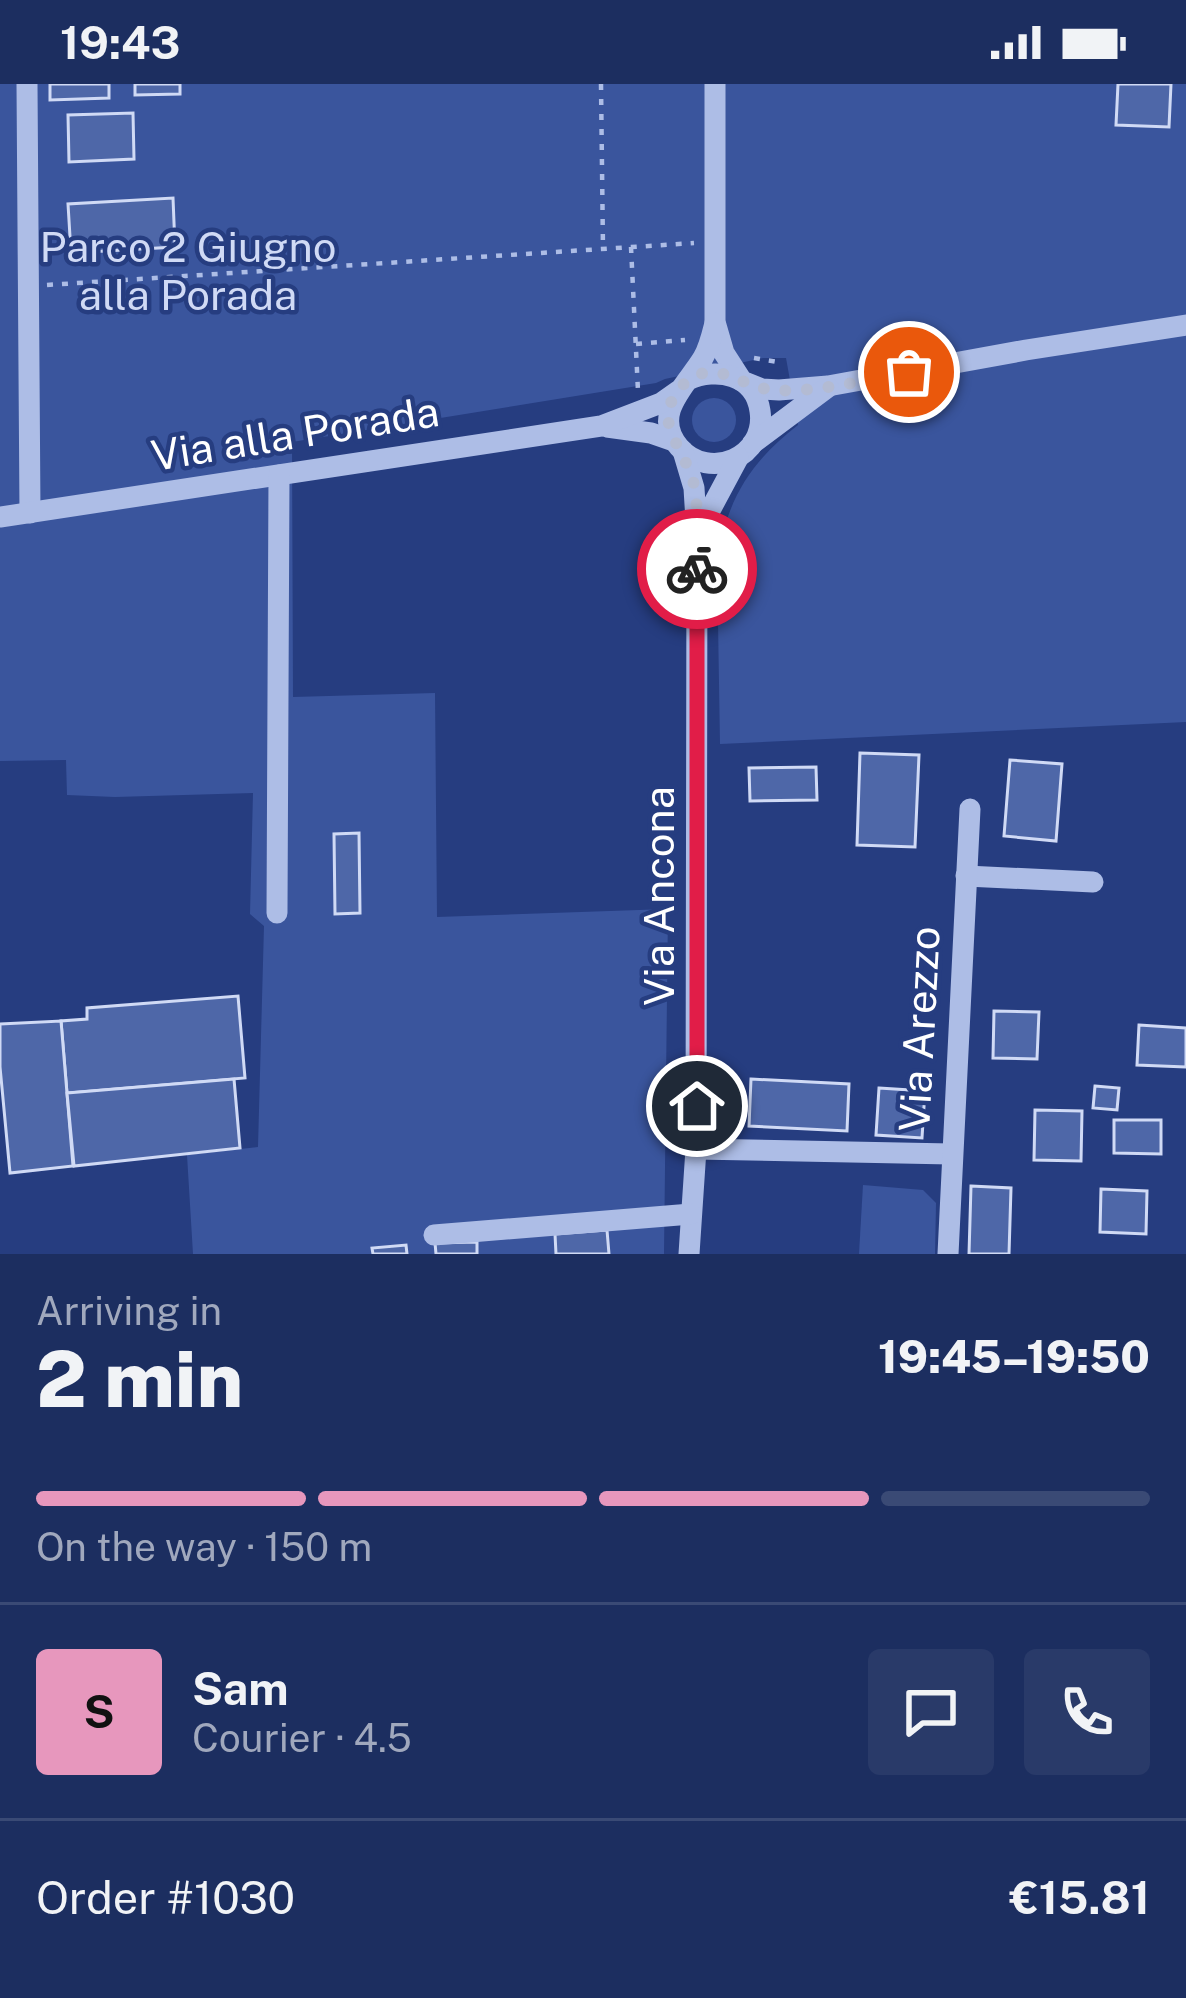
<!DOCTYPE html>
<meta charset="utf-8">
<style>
:root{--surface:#1c2e60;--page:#293a69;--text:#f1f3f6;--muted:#a0a8bd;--line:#3a4a75;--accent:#e797bd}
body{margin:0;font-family:"Public Sans",sans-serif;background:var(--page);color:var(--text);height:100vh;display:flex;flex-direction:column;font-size:45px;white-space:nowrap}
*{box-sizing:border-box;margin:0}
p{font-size:39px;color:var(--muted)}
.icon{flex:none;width:66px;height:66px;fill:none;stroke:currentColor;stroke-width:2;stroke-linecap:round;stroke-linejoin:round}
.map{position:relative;height:1170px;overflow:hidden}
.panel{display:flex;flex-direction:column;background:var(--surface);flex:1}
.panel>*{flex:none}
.pin{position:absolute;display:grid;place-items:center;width:102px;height:102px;color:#fff;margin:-51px;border:6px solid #fff;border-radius:50%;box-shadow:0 3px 12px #0007}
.courier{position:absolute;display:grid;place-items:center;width:120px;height:120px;margin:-60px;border:9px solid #e11d48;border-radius:50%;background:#fff;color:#222;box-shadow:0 3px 15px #0007}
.headline em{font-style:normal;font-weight:800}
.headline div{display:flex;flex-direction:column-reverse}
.headline{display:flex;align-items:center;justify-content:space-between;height:204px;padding:0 36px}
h1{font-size:78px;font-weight:800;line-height:90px}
.bar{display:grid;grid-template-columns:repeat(4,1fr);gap:18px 12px;align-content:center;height:144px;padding:0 36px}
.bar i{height:15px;border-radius:9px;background:var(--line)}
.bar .on{background:var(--accent)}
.bar p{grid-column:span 4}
.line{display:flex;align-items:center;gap:30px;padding:0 36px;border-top:3px solid var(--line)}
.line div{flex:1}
.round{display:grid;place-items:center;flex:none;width:126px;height:126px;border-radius:12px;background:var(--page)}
.status{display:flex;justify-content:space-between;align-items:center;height:84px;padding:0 60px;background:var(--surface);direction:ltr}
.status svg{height:33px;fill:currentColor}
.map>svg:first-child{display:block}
.green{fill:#3a559d}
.building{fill:#4e67a8;stroke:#d0daf5;stroke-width:3}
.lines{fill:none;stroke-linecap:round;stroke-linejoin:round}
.path{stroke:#adbde6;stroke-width:4.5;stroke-dasharray:6 9;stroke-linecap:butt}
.minor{stroke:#adbde6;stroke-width:21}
.done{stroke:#b3bbd3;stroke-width:12;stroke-dasharray:0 21.6}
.route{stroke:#e11d48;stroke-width:15}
.labels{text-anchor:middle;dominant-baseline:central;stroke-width:9;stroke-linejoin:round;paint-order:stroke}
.park-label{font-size:42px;fill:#d0daf5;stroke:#263d80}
.street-label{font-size:42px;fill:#fff;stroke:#263d80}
</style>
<div class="status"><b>19:43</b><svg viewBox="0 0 49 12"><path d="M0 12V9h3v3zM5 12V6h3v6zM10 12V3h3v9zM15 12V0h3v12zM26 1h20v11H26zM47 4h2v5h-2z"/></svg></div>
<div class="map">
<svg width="1186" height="1170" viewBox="0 0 1186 1170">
<rect width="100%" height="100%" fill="#263d80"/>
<g class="green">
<path d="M0,0H1186V638L720,660L717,477C727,416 749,379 798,341L786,274H763L665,295L656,299L292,358L293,613L435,609L437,833L668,825L664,1170H193L187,1071L258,1063L264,842L250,830L253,709L115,713L67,711L66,676L0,677Z"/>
<circle cx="714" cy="336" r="22"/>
<polygon points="863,1101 923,1106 936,1119 935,1170 859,1170"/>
</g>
<g class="building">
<polygon points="50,0 109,0 109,14 50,16"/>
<polygon points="135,0 180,0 180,10 135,11"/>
<polygon points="1118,0 1171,0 1169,43 1116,41"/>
<polygon points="133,29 134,75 69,78 68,31"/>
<polygon points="173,114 175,163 71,169 68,120"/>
<polygon points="860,669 919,671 915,763 857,761"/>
<polygon points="1010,676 1062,680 1056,757 1004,752"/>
<polygon points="816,683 817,716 750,717 749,684"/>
<polygon points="359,749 360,829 335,830 334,750"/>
<polygon points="238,912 245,994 67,1009 61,937 87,935 87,924"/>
<polygon points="994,927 1039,928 1037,975 993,974"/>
<polygon points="61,937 73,1082 10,1089 0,983 0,940"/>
<polygon points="1139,941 1186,944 1186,983 1137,981"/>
<polygon points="234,995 240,1064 74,1082 67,1009"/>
<polygon points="751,995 849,1000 847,1047 749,1042"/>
<polygon points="1095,1002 1119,1004 1117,1026 1093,1024"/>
<polygon points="879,1004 925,1007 922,1054 876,1051"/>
<polygon points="1035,1026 1082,1027 1081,1077 1034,1076"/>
<polygon points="1114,1036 1161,1036 1161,1070 1114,1069"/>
<polygon points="971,1102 1011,1104 1009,1170 969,1170"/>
<polygon points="1101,1105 1147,1107 1146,1150 1100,1148"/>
<polygon points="607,1146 609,1170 556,1170 555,1150"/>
<polygon points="477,1158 477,1170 436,1170 435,1159"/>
<polygon points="406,1161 407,1170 373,1170 372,1164"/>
</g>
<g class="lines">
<g class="path">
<polyline points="601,0 603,165"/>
<polyline points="631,163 638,307"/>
<polyline points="47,201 694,159"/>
<polyline points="636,260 685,256"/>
<polyline points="754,274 778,278"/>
</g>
<g class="minor">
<polyline points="27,0 30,429"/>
<polyline points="715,0 715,238 724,269 742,297 762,305 779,306 828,302 1026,266 1186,241"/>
<path d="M688,296C716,283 755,290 760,327C767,373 709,398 679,363C651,330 686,302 703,274C709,264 712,251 715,239"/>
<polyline points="607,343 651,349 674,357"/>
<polyline points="753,359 828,303"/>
<polyline points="683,367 694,404 697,453 696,1065 689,1170"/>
<polyline points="0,433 601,342 661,319 678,307"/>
<polyline points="699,447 738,374"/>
<polyline points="966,792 1093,798"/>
<polyline points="277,829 279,391"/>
<polyline points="696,1065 951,1070"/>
<polyline points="434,1151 691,1130"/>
<polyline points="948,1170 970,725"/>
</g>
</g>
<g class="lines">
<path class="done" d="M697,485C697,458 699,428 694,401C689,377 668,353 668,332C669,314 683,296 700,290C723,283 740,299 762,304C800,313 869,295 909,288"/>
<polyline class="route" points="697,1022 697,485"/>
</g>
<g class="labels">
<g class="park-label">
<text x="188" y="162">Parco 2 Giugno<tspan x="188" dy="48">alla Porada</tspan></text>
</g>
<g class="street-label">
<text transform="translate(295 349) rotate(-9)">Via alla Porada</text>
<text transform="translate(658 812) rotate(-90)">Via Ancona</text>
<text transform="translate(919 945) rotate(-87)">Via Arezzo</text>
</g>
</g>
</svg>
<div class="pin" style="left:909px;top:288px;background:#ea580c"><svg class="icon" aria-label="bag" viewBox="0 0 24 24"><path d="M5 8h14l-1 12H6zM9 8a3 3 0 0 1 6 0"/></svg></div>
<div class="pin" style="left:697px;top:1022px;background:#1f2937"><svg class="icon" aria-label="home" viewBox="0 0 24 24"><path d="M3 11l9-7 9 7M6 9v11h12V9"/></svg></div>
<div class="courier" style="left:697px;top:485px"><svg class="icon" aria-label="bike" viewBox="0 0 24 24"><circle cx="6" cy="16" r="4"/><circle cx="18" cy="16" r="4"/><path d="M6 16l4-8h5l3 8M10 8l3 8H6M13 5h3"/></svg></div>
</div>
<section class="panel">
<div class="headline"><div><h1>2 min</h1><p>Arriving in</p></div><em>19:45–19:50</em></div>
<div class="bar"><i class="on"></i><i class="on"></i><i class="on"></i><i></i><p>On the way · 150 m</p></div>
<div class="line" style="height:216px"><b class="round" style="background:var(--accent);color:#111">S</b><div><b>Sam</b><p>Courier · 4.5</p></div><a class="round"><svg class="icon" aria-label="chat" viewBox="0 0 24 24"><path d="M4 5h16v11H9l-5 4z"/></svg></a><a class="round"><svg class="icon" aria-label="phone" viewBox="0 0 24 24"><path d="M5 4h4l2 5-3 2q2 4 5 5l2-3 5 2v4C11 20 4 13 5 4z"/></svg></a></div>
<div class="line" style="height:156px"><div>Order #1030</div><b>€15.81</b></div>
</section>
